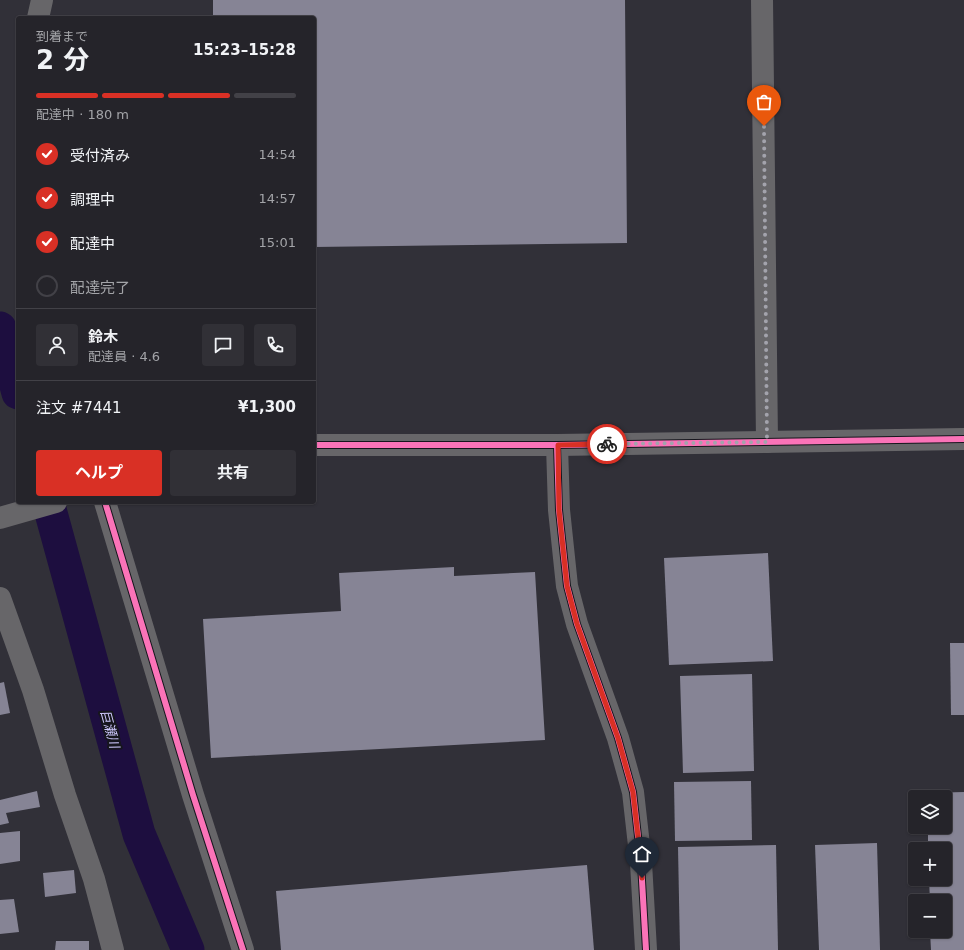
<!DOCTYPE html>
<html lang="ja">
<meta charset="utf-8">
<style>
:root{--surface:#25242a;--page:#313036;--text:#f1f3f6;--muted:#a3a4a8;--line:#424147;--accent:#d93025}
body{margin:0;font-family:"DejaVu Sans","Noto Sans JP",sans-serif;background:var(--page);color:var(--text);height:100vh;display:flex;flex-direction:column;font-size:15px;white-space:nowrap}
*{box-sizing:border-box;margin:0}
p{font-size:13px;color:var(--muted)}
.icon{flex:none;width:22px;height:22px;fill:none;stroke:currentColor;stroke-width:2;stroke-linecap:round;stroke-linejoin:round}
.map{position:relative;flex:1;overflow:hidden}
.sheet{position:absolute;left:16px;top:16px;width:300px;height:488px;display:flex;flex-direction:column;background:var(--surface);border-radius:4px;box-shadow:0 1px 3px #0004,0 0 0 1px var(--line)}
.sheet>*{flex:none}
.controls{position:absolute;left:908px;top:790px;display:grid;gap:8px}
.controls a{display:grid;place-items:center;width:44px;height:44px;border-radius:4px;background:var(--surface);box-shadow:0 1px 3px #0004,0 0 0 1px var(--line);font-size:20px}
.pin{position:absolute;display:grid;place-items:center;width:34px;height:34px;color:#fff;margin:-41px -17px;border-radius:50% 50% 50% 0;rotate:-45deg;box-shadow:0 0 4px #0007}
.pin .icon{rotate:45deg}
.courier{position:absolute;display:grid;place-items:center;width:40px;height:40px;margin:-20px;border:3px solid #d93025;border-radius:50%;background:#fff;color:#222;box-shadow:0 1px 5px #0007}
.head em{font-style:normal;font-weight:700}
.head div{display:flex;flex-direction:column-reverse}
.head{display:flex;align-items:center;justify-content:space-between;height:68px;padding:0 20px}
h1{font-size:26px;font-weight:700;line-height:30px}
.bar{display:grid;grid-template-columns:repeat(4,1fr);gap:6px 4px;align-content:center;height:48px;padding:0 20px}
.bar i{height:5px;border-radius:3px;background:var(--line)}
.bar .selected{background:var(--accent)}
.bar p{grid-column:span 4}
.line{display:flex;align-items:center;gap:10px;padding:0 20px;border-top:1px solid var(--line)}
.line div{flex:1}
.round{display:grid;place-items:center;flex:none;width:42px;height:42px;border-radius:4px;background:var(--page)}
ol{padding:0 20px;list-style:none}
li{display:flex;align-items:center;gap:12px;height:44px}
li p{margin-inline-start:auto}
li .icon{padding:4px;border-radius:50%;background:var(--accent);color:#fff;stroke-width:4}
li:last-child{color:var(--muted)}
li i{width:22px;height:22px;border:2px solid var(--line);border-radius:50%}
.action{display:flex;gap:8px;margin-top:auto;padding:8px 20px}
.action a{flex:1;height:46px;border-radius:4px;background:var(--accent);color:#fff;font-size:16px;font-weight:700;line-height:46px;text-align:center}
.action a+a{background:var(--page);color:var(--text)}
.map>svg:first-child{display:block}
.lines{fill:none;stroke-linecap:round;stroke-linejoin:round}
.river{stroke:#1d0e3f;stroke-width:33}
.building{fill:#868495}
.minor{stroke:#676669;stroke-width:22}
.cycleway-casing{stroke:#16161d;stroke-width:8}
.cycleway{stroke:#fb73b8;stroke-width:6}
.done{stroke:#a3a3ac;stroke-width:4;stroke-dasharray:0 7.2}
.route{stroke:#d93025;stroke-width:5}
.labels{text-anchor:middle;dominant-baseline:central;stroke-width:4;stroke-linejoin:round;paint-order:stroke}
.water-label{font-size:13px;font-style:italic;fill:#cec8fd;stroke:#16161d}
</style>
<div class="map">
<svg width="964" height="950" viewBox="0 0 964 950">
<rect width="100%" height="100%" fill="#313038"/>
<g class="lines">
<g class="river">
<polyline points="0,328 18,393"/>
<polyline points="48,502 139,834 188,950"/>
</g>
</g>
<g class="building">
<polygon points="213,0 625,0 627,243 314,247 314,18 213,18"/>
<polygon points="768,553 773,661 669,665 664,558"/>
<polygon points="454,567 454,576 535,572 545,740 211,758 203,619 341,611 339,573"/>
<polygon points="950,643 964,643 964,715 951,715"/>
<polygon points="752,674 754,771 683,773 680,676"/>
<polygon points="4,682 10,713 0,715 0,683"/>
<polygon points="751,781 752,840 675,841 674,782"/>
<polygon points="37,791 40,807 6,813 9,823 0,825 0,800"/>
<polygon points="964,792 964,950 931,950 930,931 945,931 945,901 930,901 929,879 945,879 945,849 928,849 928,827 945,827 945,797 927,797 927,793"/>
<polygon points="20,831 20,861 0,864 0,833"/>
<polygon points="877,843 880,950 819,950 815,845"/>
<polygon points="776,845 778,950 680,950 678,847"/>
<polygon points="587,865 594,950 281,950 276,891"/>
<polygon points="74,870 76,893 45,897 43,873"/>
<polygon points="14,899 19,932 0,934 0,900"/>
<polygon points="56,941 89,941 89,950 55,950"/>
</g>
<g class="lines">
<g class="minor">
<polyline points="762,0 767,442"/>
<polyline points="38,18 42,0"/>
<polyline points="314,445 557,445 964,439"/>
<polyline points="557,445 559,510 567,586 577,624 618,738 633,792 641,863 646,950"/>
<polyline points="105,502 193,795 243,950"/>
<polyline points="0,518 56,502"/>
<polyline points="0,598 33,690 65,795 94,879 113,950"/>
</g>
<g class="cycleway-casing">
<g id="cycleway">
<polyline points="314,445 557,445 964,439"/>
<polyline points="557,445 559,510 567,586 577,624 618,738 633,792 641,863 646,950"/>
<polyline points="105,502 193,795 243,950"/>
</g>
</g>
<use href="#cycleway" class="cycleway"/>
</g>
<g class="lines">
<polyline class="done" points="607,444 767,442 764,126"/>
<polyline class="route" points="607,444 558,445 559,510 567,586 577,624 618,738 633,792 641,863 642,878"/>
</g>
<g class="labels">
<g class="water-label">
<text transform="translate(110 729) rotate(75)">巨瀬川</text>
</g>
</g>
</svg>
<div class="controls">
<a><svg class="icon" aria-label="layers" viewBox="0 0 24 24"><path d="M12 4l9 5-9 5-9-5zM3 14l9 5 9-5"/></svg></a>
<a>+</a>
<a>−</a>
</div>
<div class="pin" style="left:764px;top:126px;background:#ea580c"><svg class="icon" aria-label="bag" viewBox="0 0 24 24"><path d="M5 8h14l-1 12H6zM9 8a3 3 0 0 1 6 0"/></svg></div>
<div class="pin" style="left:642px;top:878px;background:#1f2937"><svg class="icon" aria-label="home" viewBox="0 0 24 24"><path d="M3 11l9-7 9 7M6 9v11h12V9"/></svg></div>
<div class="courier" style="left:607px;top:444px"><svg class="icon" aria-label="bike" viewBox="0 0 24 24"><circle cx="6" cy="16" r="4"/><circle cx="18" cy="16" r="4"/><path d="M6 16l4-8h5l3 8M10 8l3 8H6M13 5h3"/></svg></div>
<section class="sheet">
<div class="head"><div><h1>2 分</h1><p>到着まで</p></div><em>15:23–15:28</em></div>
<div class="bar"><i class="selected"></i><i class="selected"></i><i class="selected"></i><i></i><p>配達中 · 180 m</p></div>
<ol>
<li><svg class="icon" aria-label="check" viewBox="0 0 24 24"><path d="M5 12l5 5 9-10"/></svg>受付済み<p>14:54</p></li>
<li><svg class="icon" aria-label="check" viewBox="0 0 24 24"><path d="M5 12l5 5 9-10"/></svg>調理中<p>14:57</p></li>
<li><svg class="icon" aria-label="check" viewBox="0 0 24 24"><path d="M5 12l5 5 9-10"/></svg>配達中<p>15:01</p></li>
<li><i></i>配達完了</li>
</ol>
<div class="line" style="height:72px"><a class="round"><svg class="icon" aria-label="person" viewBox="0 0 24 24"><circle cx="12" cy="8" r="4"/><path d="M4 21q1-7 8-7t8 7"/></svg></a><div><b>鈴木</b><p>配達員 · 4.6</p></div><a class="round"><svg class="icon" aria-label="chat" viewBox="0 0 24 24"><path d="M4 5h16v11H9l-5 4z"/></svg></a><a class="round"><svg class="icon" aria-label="phone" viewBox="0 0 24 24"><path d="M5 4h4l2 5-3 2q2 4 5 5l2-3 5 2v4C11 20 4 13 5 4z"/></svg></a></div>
<div class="line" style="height:52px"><div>注文 #7441</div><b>¥1,300</b></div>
<div class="action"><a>ヘルプ</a><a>共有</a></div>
</section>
</div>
